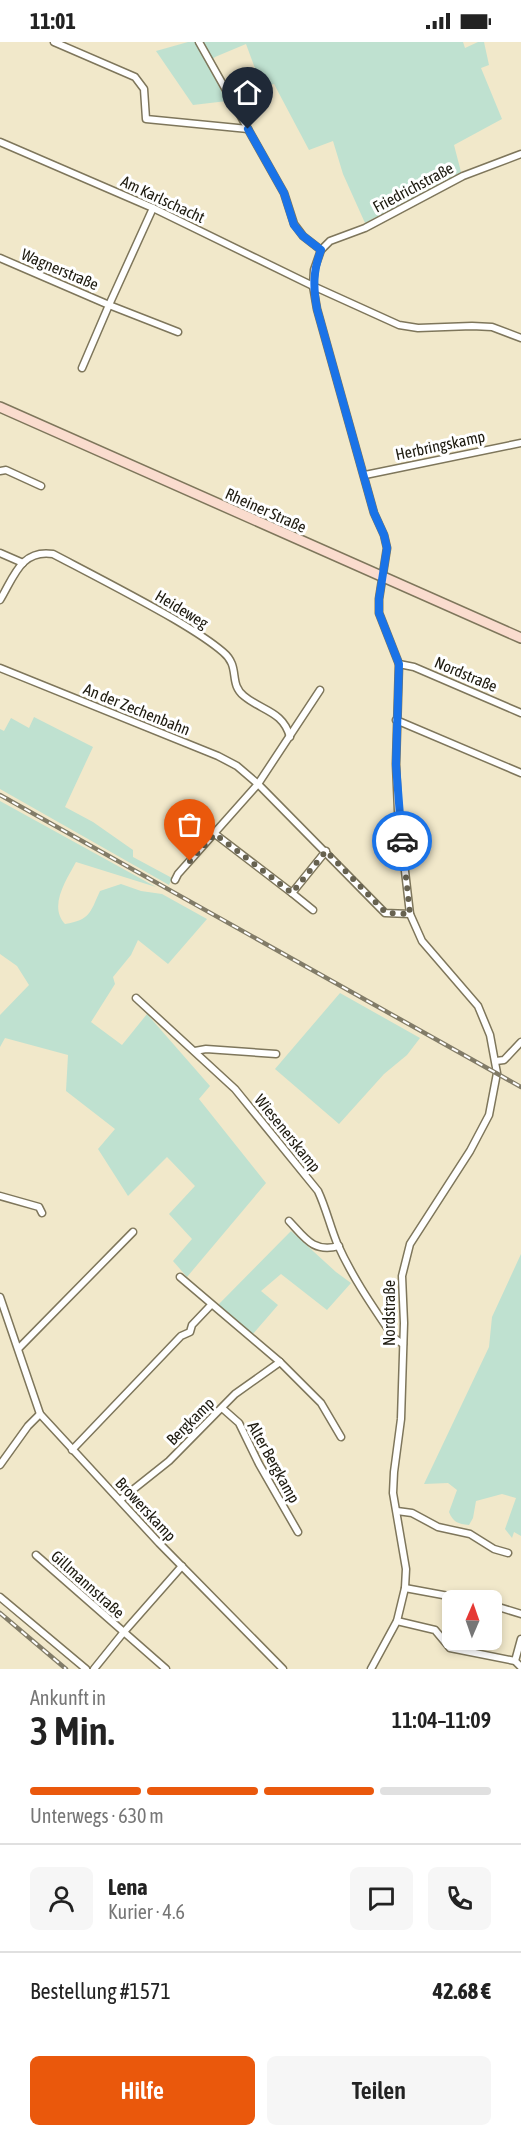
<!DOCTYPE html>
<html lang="de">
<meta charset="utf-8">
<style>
:root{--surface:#fff;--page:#f6f6f6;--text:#222;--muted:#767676;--line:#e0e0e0;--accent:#ea580c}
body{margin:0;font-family:"Asap Condensed",sans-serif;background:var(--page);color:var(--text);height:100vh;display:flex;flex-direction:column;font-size:22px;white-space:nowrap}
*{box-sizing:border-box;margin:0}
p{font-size:20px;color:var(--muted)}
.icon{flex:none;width:33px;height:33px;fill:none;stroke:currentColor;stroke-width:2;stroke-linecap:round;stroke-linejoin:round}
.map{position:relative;height:1627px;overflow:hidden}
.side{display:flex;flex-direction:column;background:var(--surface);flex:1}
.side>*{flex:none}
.needle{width:39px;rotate:2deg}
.fabs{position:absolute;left:442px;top:1548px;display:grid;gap:12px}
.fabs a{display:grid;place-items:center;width:60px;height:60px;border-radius:9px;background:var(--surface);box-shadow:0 3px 9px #0003;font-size:30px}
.pin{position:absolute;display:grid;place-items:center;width:51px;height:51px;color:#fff;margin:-62px -26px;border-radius:50% 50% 50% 0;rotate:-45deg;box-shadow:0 0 6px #0007}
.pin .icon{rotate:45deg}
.courier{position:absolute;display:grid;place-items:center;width:60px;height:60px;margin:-30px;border:4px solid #1a73e8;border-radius:50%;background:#fff;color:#222;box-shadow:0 2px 8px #0007}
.overview em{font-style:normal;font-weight:600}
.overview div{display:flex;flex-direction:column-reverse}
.overview{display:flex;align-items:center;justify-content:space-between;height:102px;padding:0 30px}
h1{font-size:39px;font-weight:600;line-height:45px}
.bar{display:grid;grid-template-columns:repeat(4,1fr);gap:9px 6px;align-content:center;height:72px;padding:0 30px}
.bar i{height:8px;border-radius:4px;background:var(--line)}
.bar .on{background:var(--accent)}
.bar p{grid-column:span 4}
.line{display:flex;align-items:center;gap:15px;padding:0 30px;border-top:2px solid var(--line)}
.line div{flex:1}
.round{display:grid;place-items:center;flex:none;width:63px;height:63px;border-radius:9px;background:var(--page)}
.cta{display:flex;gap:12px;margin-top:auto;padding:12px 30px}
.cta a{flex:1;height:69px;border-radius:9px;background:var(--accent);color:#fff;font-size:24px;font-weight:600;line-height:69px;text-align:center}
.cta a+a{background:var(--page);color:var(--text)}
.status{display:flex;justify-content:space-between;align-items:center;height:42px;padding:0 30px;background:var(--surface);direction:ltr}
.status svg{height:16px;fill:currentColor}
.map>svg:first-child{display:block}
.green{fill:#bfe1d0}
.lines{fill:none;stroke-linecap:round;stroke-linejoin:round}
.street-casing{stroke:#7e765b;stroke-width:9}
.secondary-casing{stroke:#7e765b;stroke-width:12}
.street{stroke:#fff;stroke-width:6}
.secondary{stroke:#fadcce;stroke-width:9}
.rail-casing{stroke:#827c68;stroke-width:4.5}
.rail{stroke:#fff;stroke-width:2;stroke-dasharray:7;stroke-linecap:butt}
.done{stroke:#676250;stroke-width:6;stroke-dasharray:0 10.8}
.route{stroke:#1a73e8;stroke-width:8}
.labels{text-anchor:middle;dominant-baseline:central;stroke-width:6;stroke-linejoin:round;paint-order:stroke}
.street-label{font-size:16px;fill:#1d1a0f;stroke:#fff}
</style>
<div class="status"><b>11:01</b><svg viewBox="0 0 49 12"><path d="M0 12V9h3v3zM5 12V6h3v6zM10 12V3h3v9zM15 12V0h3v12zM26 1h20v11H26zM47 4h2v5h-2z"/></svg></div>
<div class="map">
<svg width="521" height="1627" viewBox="0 0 521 1627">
<rect width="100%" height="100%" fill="#f1e8ca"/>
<g class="green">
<polygon points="188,0 463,0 465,6 478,0 484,0 489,23 481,26 502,77 454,103 461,130 365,181 343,132 333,99 309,108 274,42 262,45 246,2 215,15 207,22 227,59 193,63 156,9"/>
<polygon points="34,675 93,705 65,765 93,780 133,808 133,815 172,836 169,843 0,747 0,687 4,689 11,676 29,686"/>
<path d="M0,759L156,845L76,820C67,837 48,864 65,882C90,878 90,871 100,849L121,842L141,849L162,852L207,877L168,922L138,898L131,913L113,935L115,942L91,980L122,1003L147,972L210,1044L199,1057L266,1141L187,1235L173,1219L192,1197L169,1172L195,1144L167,1115L128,1154L98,1107L115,1087L66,1049L68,1013L5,996L0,1005V973L29,943L17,924L0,912Z"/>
<polygon points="340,951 420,996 407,1013 384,1032 339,1082 275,1027"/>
<polygon points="291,1189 336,1230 351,1241 327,1268 281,1232 261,1249 278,1263 252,1293 218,1263"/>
<path d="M521,1212V1494L514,1490L512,1496L505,1487L516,1456L502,1452L476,1459L473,1476L469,1483C458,1482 453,1480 449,1470L457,1448L448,1441L424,1442L489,1305L492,1275Z"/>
</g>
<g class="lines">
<g class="street-casing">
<g id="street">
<polyline points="54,0 135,35 144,47 146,77 248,87"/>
<polyline points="199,0 284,151 294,182 303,194 321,208"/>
<polyline points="0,100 153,166 313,244 399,283 418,286 472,284 492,285 521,296"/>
<polyline points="153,166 109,263 178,290"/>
<polyline points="0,216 109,263 82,326"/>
<polyline points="0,429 6,428 41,444"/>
<polyline points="365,433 521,401"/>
<polyline points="0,511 23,521"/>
<path d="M0,558C14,535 21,507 53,512C93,533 134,554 174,577C191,587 208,597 223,610C241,625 228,641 244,654C262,669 283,669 290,695"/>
<polyline points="399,622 414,625 521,671"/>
<polyline points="0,626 218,714 237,724 258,742 385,871 410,872"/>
<polyline points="396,678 521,731"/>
<polyline points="215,792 292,851"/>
<polyline points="175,838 178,832 258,742 320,648"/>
<polyline points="313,868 292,851 326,809"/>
<path d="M136,956L235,1047L318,1149C326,1166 330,1184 337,1201C352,1235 373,1265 394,1296L403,1302"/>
<polyline points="195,1009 206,1007 276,1012"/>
<polyline points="496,1019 504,1018 521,1000"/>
<polyline points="0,1154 39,1165 42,1171"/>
<path d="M289,1179C305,1196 313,1211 339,1204"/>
<polyline points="180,1235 280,1320 321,1361 341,1395"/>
<polyline points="0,1255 40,1372 159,1501 283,1627"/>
<polyline points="19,1306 133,1190"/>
<polyline points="222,1366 239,1381 259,1422 298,1490"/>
<polyline points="72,1408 181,1294 190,1290 192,1283 211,1263"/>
<polyline points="0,1423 28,1384 40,1372"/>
<polyline points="120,1458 169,1419 235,1352 280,1320"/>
<polyline points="397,1469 412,1471 438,1485 470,1492 494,1507 508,1511"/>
<polyline points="36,1513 166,1627"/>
<polyline points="405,1546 470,1558"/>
<polyline points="0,1555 86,1627"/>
<polyline points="492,1563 521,1572"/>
<polyline points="397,1579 435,1588 450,1606 515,1619 521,1625"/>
<polyline points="515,1619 521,1597"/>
<polyline points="94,1627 123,1591 182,1524"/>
<polyline points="371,1627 397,1579 405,1546 406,1527 393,1451 394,1430 401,1377 404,1281 402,1234 410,1202 470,1109 489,1073 497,1031 490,993 478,964 422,899 410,872 398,769 396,722 399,622 379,571 379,557 387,506 384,493 374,471 317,267 313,244 314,228 321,208 330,199 365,186 463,134 521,112"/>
</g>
</g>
<g class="secondary-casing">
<polyline id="secondary" points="0,365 521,596"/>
</g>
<use href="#street" class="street"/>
<use href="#secondary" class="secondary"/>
<g class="rail-casing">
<g id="rail">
<polyline points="0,753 521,1045"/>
<polyline points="0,1571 66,1627"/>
</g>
</g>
<use href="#rail" class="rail"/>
</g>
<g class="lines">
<polyline class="done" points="190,819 215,792 292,851 326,809 386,871 410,872 402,799"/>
<path class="route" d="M248,87L284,151L294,183L303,194L321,208C313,229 313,245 317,267L374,471L384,493L387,506L379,557V571L399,622L396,723L402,799"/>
</g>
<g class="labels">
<g class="street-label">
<text transform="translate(413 145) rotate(-28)">Friedrichstraße</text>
<text transform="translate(163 157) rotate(25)">Am Karlschacht</text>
<text transform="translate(60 227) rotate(23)">Wagnerstraße</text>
<text transform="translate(440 403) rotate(-12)">Herbringskamp</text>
<text transform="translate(266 468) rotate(24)">Rheiner Straße</text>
<text transform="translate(182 567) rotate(31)">Heideweg</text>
<text transform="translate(466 632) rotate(23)">Nordstraße</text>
<text transform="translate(137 667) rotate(22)">An der Zechenbahn</text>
<text transform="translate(288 1091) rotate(51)">Wiesenerskamp</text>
<text transform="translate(389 1271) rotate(-90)">Nordstraße</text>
<text transform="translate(190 1379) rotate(-45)">Bergkamp</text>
<text transform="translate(274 1420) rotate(61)">Alter Bergkamp</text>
<text transform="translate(146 1467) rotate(47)">Browerskamp</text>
<text transform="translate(88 1542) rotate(42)">Gillmannstraße</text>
</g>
</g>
</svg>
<div class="fabs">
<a><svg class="needle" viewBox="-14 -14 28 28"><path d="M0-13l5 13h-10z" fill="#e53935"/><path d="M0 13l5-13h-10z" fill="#767676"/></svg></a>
</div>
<div class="pin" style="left:190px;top:819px;background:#ea580c"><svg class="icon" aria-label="bag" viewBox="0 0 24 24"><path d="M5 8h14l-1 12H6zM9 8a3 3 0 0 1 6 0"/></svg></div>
<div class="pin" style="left:248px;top:87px;background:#1f2937"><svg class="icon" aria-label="home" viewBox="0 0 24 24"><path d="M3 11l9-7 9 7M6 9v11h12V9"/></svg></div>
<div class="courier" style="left:402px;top:799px"><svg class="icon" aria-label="car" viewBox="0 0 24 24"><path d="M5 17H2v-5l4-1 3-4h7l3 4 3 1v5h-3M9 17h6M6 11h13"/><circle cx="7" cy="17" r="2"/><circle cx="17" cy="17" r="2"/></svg></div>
</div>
<section class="side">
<div class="overview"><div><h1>3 Min.</h1><p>Ankunft in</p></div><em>11:04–11:09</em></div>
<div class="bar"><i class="on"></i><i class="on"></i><i class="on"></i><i></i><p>Unterwegs · 630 m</p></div>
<div class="line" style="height:108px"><a class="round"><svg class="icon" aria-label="person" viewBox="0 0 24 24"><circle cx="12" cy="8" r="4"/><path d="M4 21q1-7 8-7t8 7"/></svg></a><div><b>Lena</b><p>Kurier · 4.6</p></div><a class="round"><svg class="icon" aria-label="chat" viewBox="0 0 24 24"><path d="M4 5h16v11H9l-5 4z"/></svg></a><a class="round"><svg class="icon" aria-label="phone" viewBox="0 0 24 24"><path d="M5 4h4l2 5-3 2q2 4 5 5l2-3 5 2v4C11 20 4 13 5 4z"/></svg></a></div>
<div class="line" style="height:78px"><div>Bestellung #1571</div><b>42.68 €</b></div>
<div class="cta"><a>Hilfe</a><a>Teilen</a></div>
</section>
